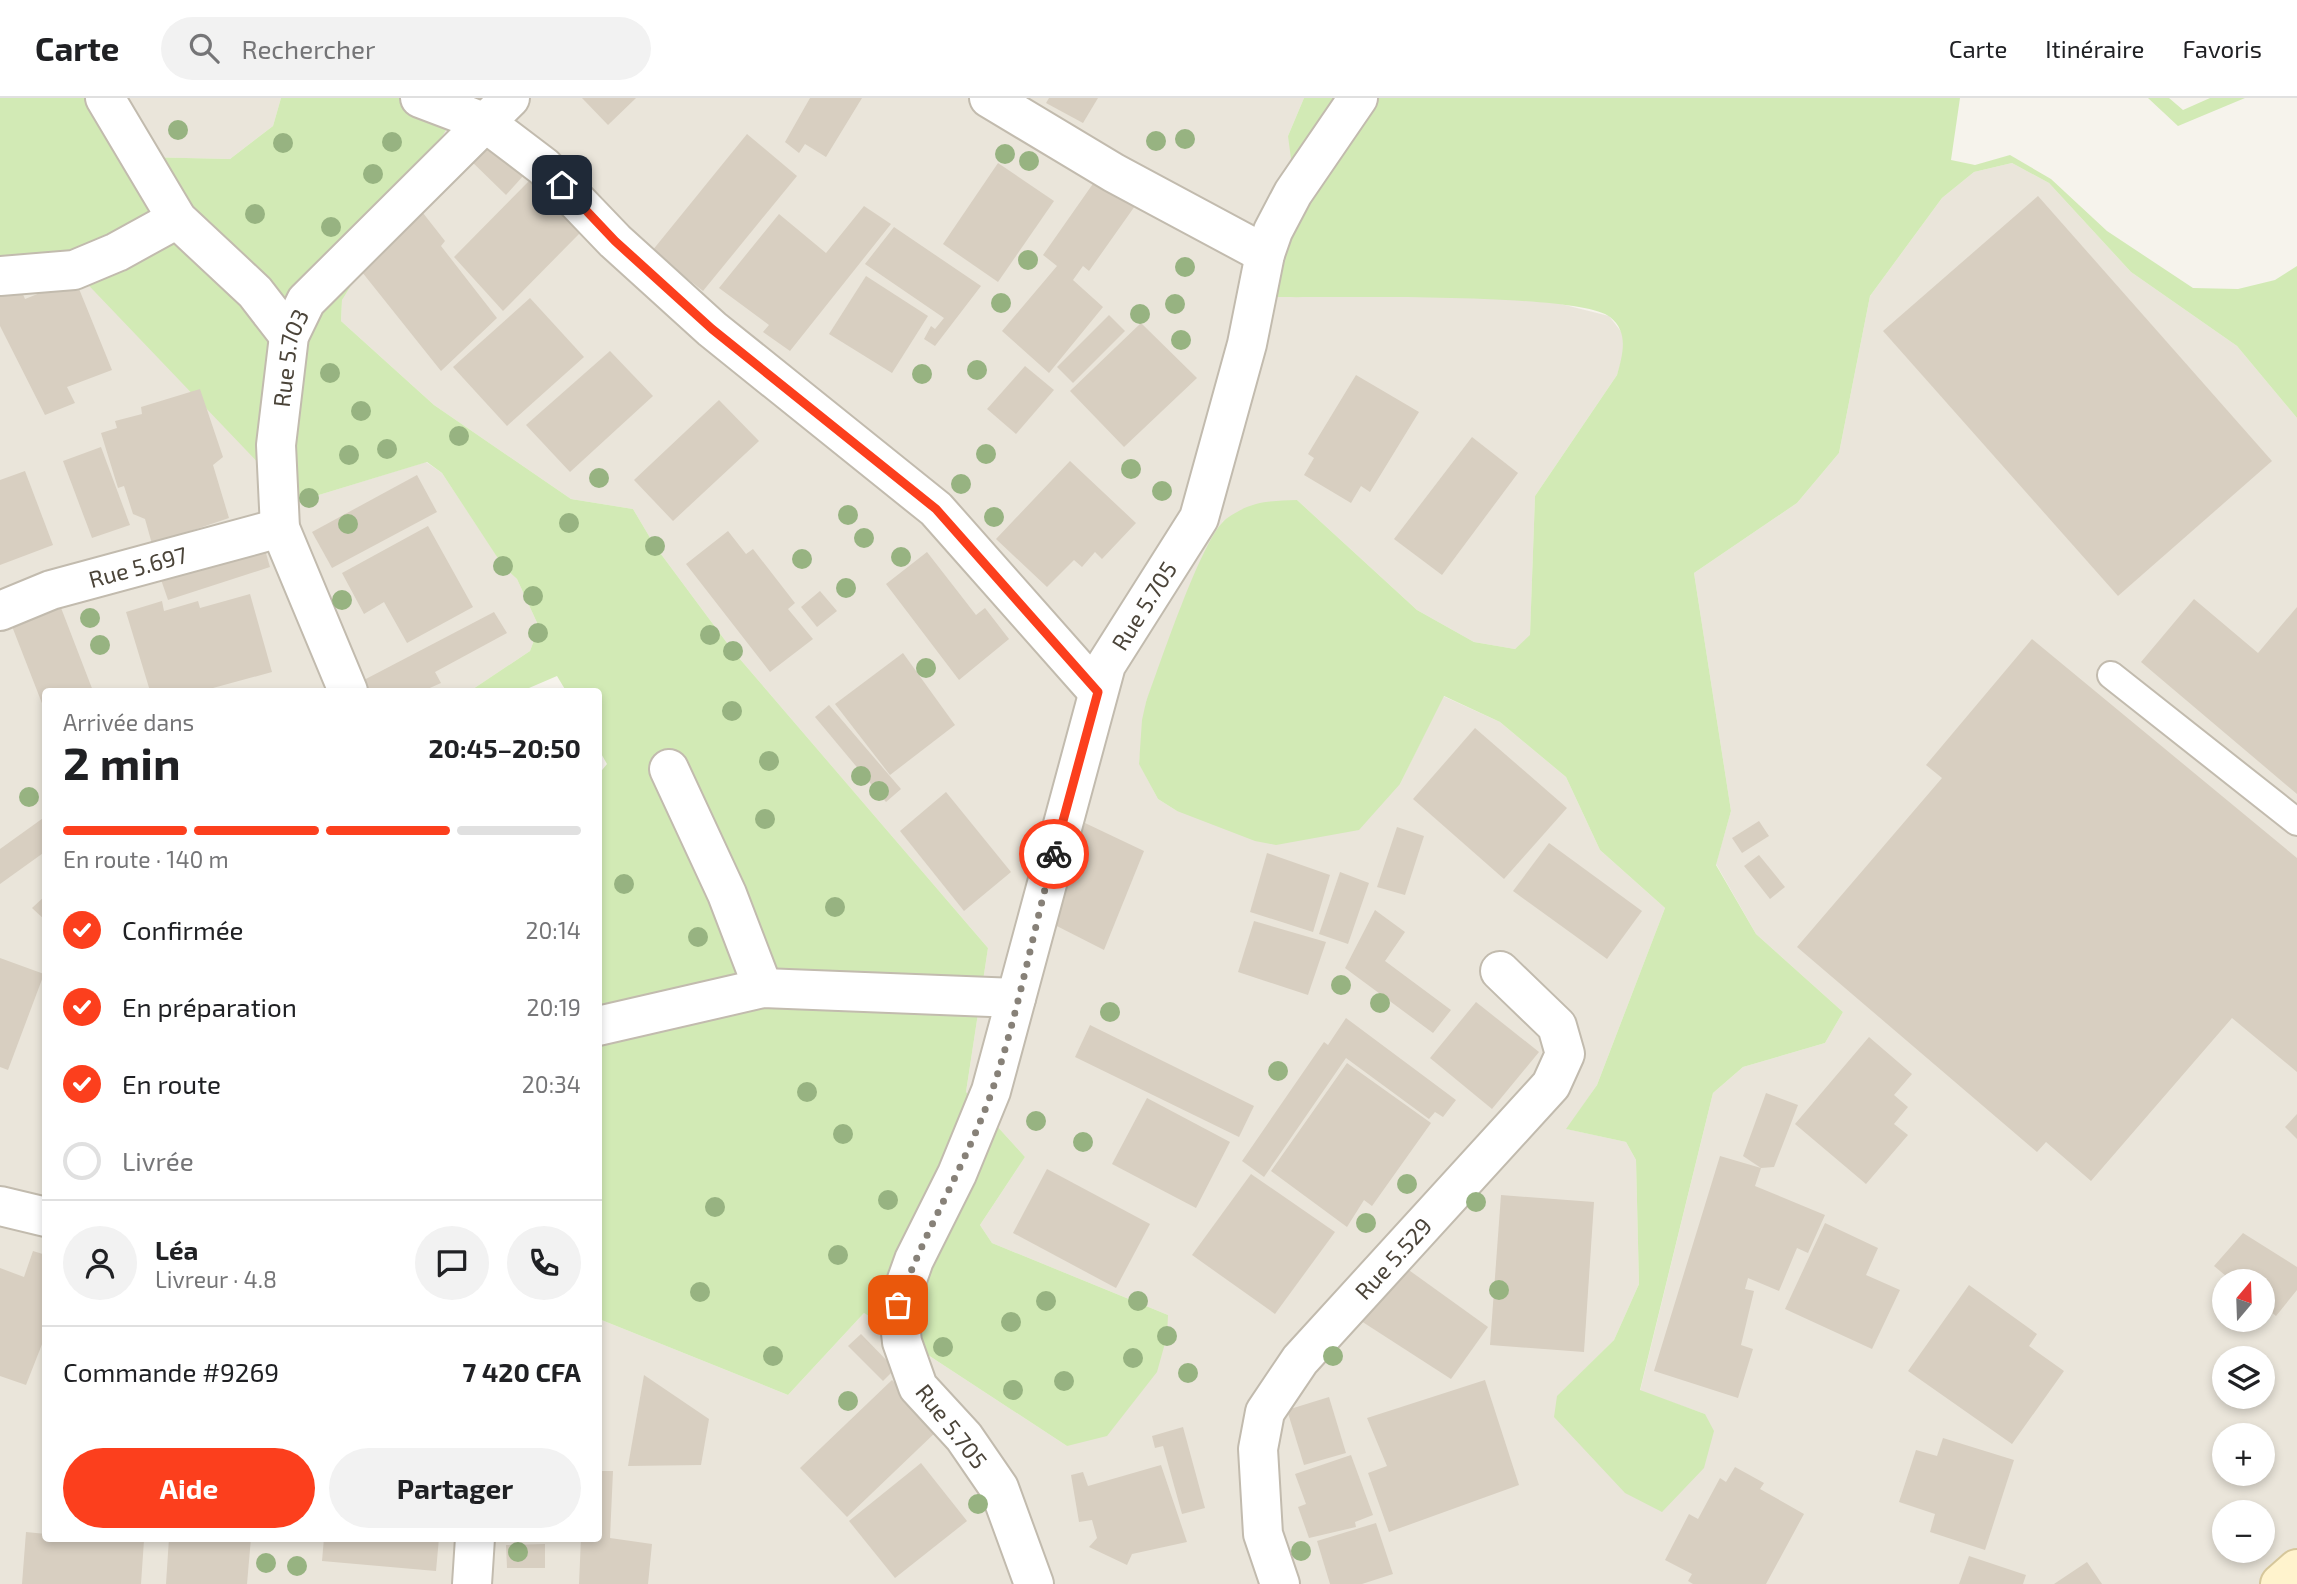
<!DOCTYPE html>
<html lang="fr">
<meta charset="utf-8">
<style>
:root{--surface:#fff;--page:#f2f2f2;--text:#202124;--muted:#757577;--line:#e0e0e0;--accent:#fc3f1d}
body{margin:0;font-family:"Exo 2",sans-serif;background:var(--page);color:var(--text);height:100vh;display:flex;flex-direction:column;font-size:26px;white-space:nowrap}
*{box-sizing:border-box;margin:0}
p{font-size:23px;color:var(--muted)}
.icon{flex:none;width:38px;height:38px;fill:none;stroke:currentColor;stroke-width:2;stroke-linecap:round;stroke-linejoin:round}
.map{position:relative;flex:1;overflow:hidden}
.panel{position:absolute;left:42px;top:590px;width:560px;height:854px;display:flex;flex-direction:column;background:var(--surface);border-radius:7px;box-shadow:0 4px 10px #0003}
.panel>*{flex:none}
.needle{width:46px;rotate:19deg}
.fabs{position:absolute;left:2212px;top:1171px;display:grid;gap:14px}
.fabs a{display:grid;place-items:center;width:63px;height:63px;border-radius:50%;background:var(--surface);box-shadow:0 4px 10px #0003;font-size:35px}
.pin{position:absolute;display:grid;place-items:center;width:60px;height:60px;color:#fff;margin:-30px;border-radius:14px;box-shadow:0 4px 10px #0006}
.courier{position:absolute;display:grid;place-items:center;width:70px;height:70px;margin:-35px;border:5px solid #fc3f1d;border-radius:50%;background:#fff;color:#222;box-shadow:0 2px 9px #0007}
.headline em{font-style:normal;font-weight:700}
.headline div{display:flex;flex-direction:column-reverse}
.headline{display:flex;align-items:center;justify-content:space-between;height:119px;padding:0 21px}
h1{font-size:46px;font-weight:700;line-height:52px}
.bar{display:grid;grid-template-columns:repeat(4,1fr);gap:10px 7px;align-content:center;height:84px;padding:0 21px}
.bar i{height:9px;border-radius:5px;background:var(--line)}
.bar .selected{background:var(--accent)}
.bar p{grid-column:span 4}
.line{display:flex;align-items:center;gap:18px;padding:0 21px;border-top:2px solid var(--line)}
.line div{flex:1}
.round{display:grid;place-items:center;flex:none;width:74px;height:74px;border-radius:37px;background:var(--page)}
ol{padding:0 21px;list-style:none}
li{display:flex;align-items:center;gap:21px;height:77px}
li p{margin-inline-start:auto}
li .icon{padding:7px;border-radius:50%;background:var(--accent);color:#fff;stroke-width:4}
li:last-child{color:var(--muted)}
li i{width:38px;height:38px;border:4px solid var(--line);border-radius:50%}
.action{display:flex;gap:14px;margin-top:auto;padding:14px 21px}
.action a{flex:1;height:80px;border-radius:42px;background:var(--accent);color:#fff;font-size:28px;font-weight:700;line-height:80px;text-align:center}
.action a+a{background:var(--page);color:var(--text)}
header{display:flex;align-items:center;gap:42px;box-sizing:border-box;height:98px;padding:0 35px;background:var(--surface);border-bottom:2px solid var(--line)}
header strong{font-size:33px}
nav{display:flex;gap:38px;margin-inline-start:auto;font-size:24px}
.search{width:490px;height:63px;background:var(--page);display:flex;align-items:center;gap:18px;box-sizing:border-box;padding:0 24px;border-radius:38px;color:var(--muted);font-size:26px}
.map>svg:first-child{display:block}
.residential{fill:#eae5da;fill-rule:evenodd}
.green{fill:#d2eab5}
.building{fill:#d8cfc1}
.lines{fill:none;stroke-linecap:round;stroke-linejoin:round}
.lane-casing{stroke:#c2bbae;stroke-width:30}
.street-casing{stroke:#c2bbae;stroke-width:42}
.secondary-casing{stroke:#d6c79b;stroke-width:42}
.lane{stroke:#fff;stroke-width:26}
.street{stroke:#fff;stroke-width:38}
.secondary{stroke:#fff3cd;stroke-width:38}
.tree{fill:#97b381}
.done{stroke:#878178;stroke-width:7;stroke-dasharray:0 12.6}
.route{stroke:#fc3f1d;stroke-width:9}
.labels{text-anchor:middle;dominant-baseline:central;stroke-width:7;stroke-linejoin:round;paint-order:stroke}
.street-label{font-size:23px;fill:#4b4439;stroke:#fff}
</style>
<header>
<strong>Carte</strong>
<div class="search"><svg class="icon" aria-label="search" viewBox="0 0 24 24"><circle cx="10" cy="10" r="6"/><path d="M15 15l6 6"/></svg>Rechercher</div>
<nav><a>Carte</a><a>Itinéraire</a><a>Favoris</a></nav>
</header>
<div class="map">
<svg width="2297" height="1486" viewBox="0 0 2297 1486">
<rect width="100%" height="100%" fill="#f6f3ec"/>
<g class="residential">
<polygon points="99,0 281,0 273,28 230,61 141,59"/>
<path d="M422,0H1304L1288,38L1549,203L1609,218L1623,236V257L1617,277L1535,398L1530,538L1515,551L1474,544L1417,512L1297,402L1223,423L1196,474L1146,604L1139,665L1158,701L1177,713L1400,686L1443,598L1500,624L1566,679L1600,752L1665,810L1597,987L1567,1031L1626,1044L1636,1062L1639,1186L1614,1242L1558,1298L1705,1316L1640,1293L1713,995L1743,969L1825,945L1843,914L1756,836L1716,766L1731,713L1694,475L1797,405L1839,355L1870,198L1942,100L1974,74L2012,65L2049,85L2131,174L2237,248L2297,320V1486H0V166L74,172L309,400L426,364L442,375L503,467L517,481L539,529L530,553L470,593H46V1440H598L599,1221L788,1297L864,1215L1067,1348L1168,1217L992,1145L980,1127L1025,1059L966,994L988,850L733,553L655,448L633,411L571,401L434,307L341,223L342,202ZM2224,1183H2263V1222H2224ZM2224,1260H2263V1298H2224ZM2224,1337H2263V1376H2224ZM2224,1414H2263V1452H2224Z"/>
</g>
<g class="green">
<polygon points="0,0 99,0 141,59 230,61 273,28 281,0 422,0 452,22 342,202 341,223 434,307 571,401 633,411 655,448 733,553 988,850 966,994 1025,1059 980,1127 992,1145 1168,1217 1167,1238 1157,1274 1107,1338 1067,1348 864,1215 788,1297 599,1221 598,677 607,666 599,652 598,593 566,593 557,578 522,593 470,593 530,553 539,529 517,481 503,468 442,375 427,364 309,400 287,395 74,172 0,166"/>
<path d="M1304,0H1960L1951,62L1975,67L2010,57L2051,81L2107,133L2193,190L2238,191L2275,182L2297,168V320L2237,248L2131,174L2049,85L2012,65L1974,74L1942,100L1870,198L1839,355L1797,405L1694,475L1731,713L1716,767L1756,836L1843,914L1825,945L1743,969L1713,995L1640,1292L1705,1316L1714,1333L1704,1370L1662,1414L1625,1395L1554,1319L1557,1298L1614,1242L1639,1186L1636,1062L1626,1044L1566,1031L1597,987L1665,810L1600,752L1566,679L1500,624L1444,598L1400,686L1359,732L1276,747L1255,743L1177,713L1158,701L1139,666L1142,622L1146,604C1159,569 1202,439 1226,421C1251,403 1267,403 1297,402L1417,512L1474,544L1515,551L1530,537L1535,398L1617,277C1623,256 1629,234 1610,219C1579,194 1330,200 1276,199L1296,98L1288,38Z"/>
<polygon points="2148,0 2169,0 2183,12 2210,0 2245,0 2178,28"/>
</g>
<g class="building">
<polygon points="582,0 636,0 608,27"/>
<polygon points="810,0 862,0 826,59 805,46 799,55 785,44"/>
<polygon points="1049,0 1098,0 1083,25 1046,5"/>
<polygon points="747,36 797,78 703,193 652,153"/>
<polygon points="485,40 524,77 506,97 466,58"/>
<polygon points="998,65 1054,103 998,184 943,146"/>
<polygon points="1104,70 1142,98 1089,173 1083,168 1073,182 1103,209 1049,275 1002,233 1057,168 1043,157"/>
<polygon points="529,83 580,135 503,213 454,159"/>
<polygon points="2038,98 2272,363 2118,498 1883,233"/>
<polygon points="864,108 891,126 790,253 763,234 769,227 719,190 779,116 826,155"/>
<polygon points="423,115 445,143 441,148 497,220 441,273 358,169"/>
<polygon points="894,129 981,188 935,248 924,241 931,228 935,231 944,220 865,166"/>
<polygon points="866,178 928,218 892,275 829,236"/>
<polygon points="75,181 112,272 67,289 75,305 45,317 0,228 0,190 17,183 25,201"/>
<polygon points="530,200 584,259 507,328 453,269"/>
<polygon points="1109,217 1125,233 1073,285 1057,269"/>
<polygon points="1141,225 1197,280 1124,349 1070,293"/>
<polygon points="610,253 653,298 570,374 526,327"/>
<polygon points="1025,268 1054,292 1016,336 987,311"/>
<polygon points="1356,277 1419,314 1370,394 1361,388 1351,405 1304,377 1314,360 1308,356"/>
<polygon points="200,291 223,359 213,367 229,420 152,446 145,421 133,416 124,388 118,390 101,335 117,330 115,323 142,316 141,309"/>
<polygon points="719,302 759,343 673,423 634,382"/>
<polygon points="1472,339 1518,375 1442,477 1394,441"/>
<polygon points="101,349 130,427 92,440 63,363"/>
<polygon points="1070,363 1136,425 1102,461 1095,454 1082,469 1074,462 1047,489 996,441"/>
<polygon points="25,373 53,447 0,467 0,382"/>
<polygon points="417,377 437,414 332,470 312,434"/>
<polygon points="428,428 473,509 407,545 384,504 364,516 342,475"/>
<polygon points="728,433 746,456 753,451 795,505 788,511 813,541 770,574 686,466"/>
<polygon points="261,438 270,469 168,502 157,470"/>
<polygon points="927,454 976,517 985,510 1009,541 959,582 886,486"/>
<polygon points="820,493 837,513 817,529 801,509"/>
<polygon points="250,496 272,574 202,593 150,593 126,514 162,503 164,513 198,503 200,510"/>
<polygon points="2194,501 2258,555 2297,509 2297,696 2141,564"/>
<polygon points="58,502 93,593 46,593 45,613 8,518"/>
<polygon points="494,514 507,535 435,574 441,585 423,593 367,593 362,583"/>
<polygon points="2032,541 2297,760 2297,974 2232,920 2091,1083 2046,1044 2037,1054 1797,849 1942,680 1926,667"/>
<polygon points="903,555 955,627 890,677 835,606"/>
<polygon points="829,607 901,691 886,704 815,619"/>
<polygon points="1475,630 1567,710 1504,781 1413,701"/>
<polygon points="946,694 1011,774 964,813 900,733"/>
<polygon points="46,718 46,753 0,786 0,751"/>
<polygon points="1759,723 1769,738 1742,755 1732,740"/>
<polygon points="1085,725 1144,753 1104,852 1047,823"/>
<polygon points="1397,729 1424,738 1405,797 1377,789"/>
<polygon points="1549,745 1642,813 1607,861 1513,793"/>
<polygon points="1267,755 1330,777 1313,834 1250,814"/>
<polygon points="1759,757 1785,789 1770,801 1744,768"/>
<polygon points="1340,774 1369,785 1348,846 1319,836"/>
<polygon points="46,797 46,823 32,810"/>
<polygon points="1375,812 1405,834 1385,863 1451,912 1433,935 1345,870"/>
<polygon points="1254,823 1326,844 1308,897 1238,874"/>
<polygon points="0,860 44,876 8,972 0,969"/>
<polygon points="1476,904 1539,954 1492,1011 1430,960"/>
<polygon points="1346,920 1456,1002 1443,1019 1435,1014 1429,1021 1346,960 1264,1079 1242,1063 1324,944 1328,947"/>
<polygon points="1090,927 1254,1008 1239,1039 1075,959"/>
<polygon points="1869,939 1912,976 1894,997 1908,1009 1894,1026 1908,1037 1866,1086 1795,1026"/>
<polygon points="1347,965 1431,1025 1372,1108 1364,1102 1347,1129 1271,1073"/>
<polygon points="1766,995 1798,1007 1774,1069 1761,1070 1755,1088 1825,1117 1808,1155 1797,1150 1779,1193 1748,1180 1745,1191 1754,1193 1741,1247 1753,1251 1738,1300 1654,1273 1720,1058 1761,1070 1743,1058"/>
<polygon points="1147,1000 1230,1044 1196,1110 1112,1066"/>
<polygon points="2297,1016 2297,1041 2285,1029"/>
<polygon points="1047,1071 1150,1126 1116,1190 1013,1135"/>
<polygon points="1251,1076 1335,1134 1275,1216 1192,1157"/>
<polygon points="1501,1097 1594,1104 1584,1254 1490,1247"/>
<polygon points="1825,1125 1878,1150 1866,1177 1900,1192 1872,1251 1785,1211"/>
<polygon points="2243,1135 2297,1169 2297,1192 2276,1218 2263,1207 2263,1183 2232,1183 2214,1168"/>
<polygon points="33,1153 46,1157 46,1236 26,1287 0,1278 0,1170 24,1179"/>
<polygon points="1399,1165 1488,1229 1451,1281 1358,1221"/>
<polygon points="1969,1187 2037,1236 2029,1248 2064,1273 2012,1346 1908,1273"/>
<polygon points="861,1236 895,1271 883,1283 848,1248"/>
<polygon points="644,1277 709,1321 701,1367 628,1368"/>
<polygon points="892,1282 939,1331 847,1419 800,1370"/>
<polygon points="1485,1282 1519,1387 1389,1434 1368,1375 1387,1368 1367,1320"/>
<polygon points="1329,1299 1346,1355 1304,1367 1287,1312"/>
<polygon points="1183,1329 1205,1410 1182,1416 1163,1348 1155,1350 1152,1338"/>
<polygon points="1943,1340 2014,1362 1985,1452 1930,1434 1935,1416 1899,1404 1916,1352 1937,1358"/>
<polygon points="1351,1357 1373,1417 1355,1424 1356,1429 1309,1440 1298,1409 1306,1406 1295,1376"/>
<polygon points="921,1365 967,1423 895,1480 849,1423"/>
<polygon points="1161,1367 1187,1444 1132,1456 1127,1467 1089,1449 1097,1440 1092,1422 1079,1424 1071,1377 1083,1374 1088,1388"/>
<polygon points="1735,1369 1764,1385 1760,1391 1804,1416 1766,1486 1693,1486 1688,1483 1692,1476 1665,1462 1689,1416 1698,1421 1720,1380 1726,1384"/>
<polygon points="598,1373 613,1373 610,1440 652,1446 648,1486 579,1486 581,1440 598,1440"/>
<polygon points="1376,1425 1393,1476 1362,1486 1330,1486 1317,1443"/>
<polygon points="26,1434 46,1436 46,1440 144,1442 141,1486 22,1486"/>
<polygon points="169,1440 251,1440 247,1486 166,1486"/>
<polygon points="324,1440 439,1440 436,1473 322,1463"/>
<polygon points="545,1446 545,1470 507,1470 506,1447"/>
<polygon points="1969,1458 2026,1477 2023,1486 1959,1486"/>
<polygon points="2087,1464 2102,1486 2054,1486"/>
</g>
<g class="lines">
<g class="lane-casing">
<polyline id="lane" points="2111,577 2297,724"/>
</g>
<g class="street-casing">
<g id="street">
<polyline points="105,0 177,121 255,194 289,238"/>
<polyline points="420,0 486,25 544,69 615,143 712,231 936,411 1098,594"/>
<polyline points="989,0 1114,75 1265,156"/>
<polyline points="0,178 74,172 117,154 177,121"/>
<path id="s1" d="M0,513L51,492L280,430"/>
<path id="s2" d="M348,593L280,430L276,347L289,238L306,203L510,0"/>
<polyline points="669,671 727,796 763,890"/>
<polyline points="598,928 763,890 1016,900"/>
<polyline points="0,1108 46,1119"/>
<polyline points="472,1486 475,1440"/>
<path id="s3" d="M1034,1486L999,1390L964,1339L918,1289L902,1244L898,1207L914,1162L957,1076L991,993L1106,567L1199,420L1247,246L1265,156L1273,133L1293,95L1358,0"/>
<path id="s4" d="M1280,1486L1263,1436L1258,1351L1265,1314L1300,1262L1551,987L1565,956L1557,928L1500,873"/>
</g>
</g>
<g class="secondary-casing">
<polyline id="secondary" points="2280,1486 2297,1471"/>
</g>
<use href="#lane" class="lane"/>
<use href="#street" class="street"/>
<use href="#secondary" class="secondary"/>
</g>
<g class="tree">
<circle cx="178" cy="32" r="10"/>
<circle cx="1185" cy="41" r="10"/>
<circle cx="1156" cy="43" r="10"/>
<circle cx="392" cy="44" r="10"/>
<circle cx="283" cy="45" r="10"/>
<circle cx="1005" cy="56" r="10"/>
<circle cx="1029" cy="63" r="10"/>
<circle cx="373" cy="76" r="10"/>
<circle cx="255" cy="116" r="10"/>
<circle cx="331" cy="129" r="10"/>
<circle cx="1028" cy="162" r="10"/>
<circle cx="1185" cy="169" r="10"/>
<circle cx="1001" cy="205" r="10"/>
<circle cx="1175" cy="206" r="10"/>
<circle cx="1140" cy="216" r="10"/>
<circle cx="1181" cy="242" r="10"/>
<circle cx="977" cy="272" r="10"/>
<circle cx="330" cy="275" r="10"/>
<circle cx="922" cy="276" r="10"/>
<circle cx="361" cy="313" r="10"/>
<circle cx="459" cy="338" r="10"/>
<circle cx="387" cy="351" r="10"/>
<circle cx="986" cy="356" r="10"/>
<circle cx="349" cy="357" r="10"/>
<circle cx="1131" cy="371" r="10"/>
<circle cx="599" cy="380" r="10"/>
<circle cx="961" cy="386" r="10"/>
<circle cx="1162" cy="393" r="10"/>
<circle cx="309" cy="400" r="10"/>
<circle cx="848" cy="417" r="10"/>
<circle cx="994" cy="419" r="10"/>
<circle cx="569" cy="425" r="10"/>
<circle cx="348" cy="426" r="10"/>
<circle cx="864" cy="440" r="10"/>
<circle cx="655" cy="448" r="10"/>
<circle cx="901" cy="459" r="10"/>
<circle cx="802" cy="461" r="10"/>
<circle cx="503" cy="468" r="10"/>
<circle cx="846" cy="490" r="10"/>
<circle cx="533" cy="498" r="10"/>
<circle cx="342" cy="502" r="10"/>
<circle cx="90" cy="520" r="10"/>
<circle cx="538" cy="535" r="10"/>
<circle cx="710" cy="537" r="10"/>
<circle cx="100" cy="547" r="10"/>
<circle cx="733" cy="553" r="10"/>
<circle cx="926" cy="570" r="10"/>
<circle cx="732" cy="613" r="10"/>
<circle cx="769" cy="663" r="10"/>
<circle cx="861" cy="678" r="10"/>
<circle cx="879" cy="693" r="10"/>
<circle cx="29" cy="699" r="10"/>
<circle cx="765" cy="721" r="10"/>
<circle cx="624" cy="786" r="10"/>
<circle cx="835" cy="809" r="10"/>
<circle cx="698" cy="839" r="10"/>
<circle cx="1341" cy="887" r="10"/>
<circle cx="1380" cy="905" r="10"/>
<circle cx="1110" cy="914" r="10"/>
<circle cx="1278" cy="973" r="10"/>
<circle cx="807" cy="994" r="10"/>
<circle cx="1036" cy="1023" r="10"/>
<circle cx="843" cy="1036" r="10"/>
<circle cx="1083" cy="1044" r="10"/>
<circle cx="1407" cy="1086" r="10"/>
<circle cx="888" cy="1102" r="10"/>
<circle cx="1476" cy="1104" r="10"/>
<circle cx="715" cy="1109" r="10"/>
<circle cx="1366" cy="1125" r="10"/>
<circle cx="838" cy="1157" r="10"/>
<circle cx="1499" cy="1192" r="10"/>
<circle cx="700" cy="1194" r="10"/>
<circle cx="1046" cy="1203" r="10"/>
<circle cx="1138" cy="1203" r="10"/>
<circle cx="1011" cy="1224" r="10"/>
<circle cx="1167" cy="1238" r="10"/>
<circle cx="943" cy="1249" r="10"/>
<circle cx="773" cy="1258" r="10"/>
<circle cx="1333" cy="1258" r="10"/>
<circle cx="1133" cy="1260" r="10"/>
<circle cx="1188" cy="1275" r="10"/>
<circle cx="1064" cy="1283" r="10"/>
<circle cx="1013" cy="1292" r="10"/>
<circle cx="848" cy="1303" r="10"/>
<circle cx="978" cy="1406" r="10"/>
<circle cx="1301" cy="1453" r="10"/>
<circle cx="518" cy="1454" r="10"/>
<circle cx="266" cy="1465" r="10"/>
<circle cx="297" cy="1468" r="10"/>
</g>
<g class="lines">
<path class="done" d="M898,1207C924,1133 966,1067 992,993C1018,916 1033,834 1054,756"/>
<polyline class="route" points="562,87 615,143 712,231 936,411 1098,594 1054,756"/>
</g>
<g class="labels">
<g class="street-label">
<text stroke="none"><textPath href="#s2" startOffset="348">Rue 5.703</textPath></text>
<text stroke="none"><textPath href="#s1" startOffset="145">Rue 5.697</textPath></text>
<text stroke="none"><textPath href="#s3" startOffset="1062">Rue 5.705</textPath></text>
<text stroke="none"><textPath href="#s4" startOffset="376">Rue 5.529</textPath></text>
<text transform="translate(952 1328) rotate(52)">Rue 5.705</text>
</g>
</g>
</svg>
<div class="fabs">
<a><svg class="needle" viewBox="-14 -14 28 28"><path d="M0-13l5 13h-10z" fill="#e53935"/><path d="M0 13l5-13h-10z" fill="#757577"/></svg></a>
<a><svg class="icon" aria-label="layers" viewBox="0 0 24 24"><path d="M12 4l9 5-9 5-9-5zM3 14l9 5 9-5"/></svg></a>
<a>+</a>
<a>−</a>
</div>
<div class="pin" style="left:898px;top:1207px;background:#ea580c"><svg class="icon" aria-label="bag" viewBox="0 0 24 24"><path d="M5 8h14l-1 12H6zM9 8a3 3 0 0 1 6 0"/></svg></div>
<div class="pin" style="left:562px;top:87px;background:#1f2937"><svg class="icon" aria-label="home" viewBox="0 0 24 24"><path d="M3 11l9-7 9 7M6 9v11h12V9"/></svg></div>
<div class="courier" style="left:1054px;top:756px"><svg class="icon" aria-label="bike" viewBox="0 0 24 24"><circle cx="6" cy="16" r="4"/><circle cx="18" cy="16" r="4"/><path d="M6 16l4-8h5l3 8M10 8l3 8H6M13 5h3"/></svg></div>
<section class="panel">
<div class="headline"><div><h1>2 min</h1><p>Arrivée dans</p></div><em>20:45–20:50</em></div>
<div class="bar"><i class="selected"></i><i class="selected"></i><i class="selected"></i><i></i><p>En route · 140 m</p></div>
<ol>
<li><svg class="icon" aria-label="check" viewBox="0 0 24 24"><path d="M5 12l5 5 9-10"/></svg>Confirmée<p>20:14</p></li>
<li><svg class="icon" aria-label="check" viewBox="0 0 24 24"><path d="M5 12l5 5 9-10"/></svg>En préparation<p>20:19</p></li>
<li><svg class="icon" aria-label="check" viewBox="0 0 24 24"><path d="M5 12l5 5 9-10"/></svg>En route<p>20:34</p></li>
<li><i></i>Livrée</li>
</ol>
<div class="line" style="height:126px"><a class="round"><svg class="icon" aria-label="person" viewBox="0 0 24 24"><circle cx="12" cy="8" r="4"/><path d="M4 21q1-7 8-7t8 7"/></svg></a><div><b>Léa</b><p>Livreur · 4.8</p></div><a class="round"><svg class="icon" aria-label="chat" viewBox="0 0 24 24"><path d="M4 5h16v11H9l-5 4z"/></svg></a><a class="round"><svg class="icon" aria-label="phone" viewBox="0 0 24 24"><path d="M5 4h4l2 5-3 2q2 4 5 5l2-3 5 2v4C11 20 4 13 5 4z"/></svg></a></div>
<div class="line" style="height:91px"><div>Commande #9269</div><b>7 420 CFA</b></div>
<div class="action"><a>Aide</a><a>Partager</a></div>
</section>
</div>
